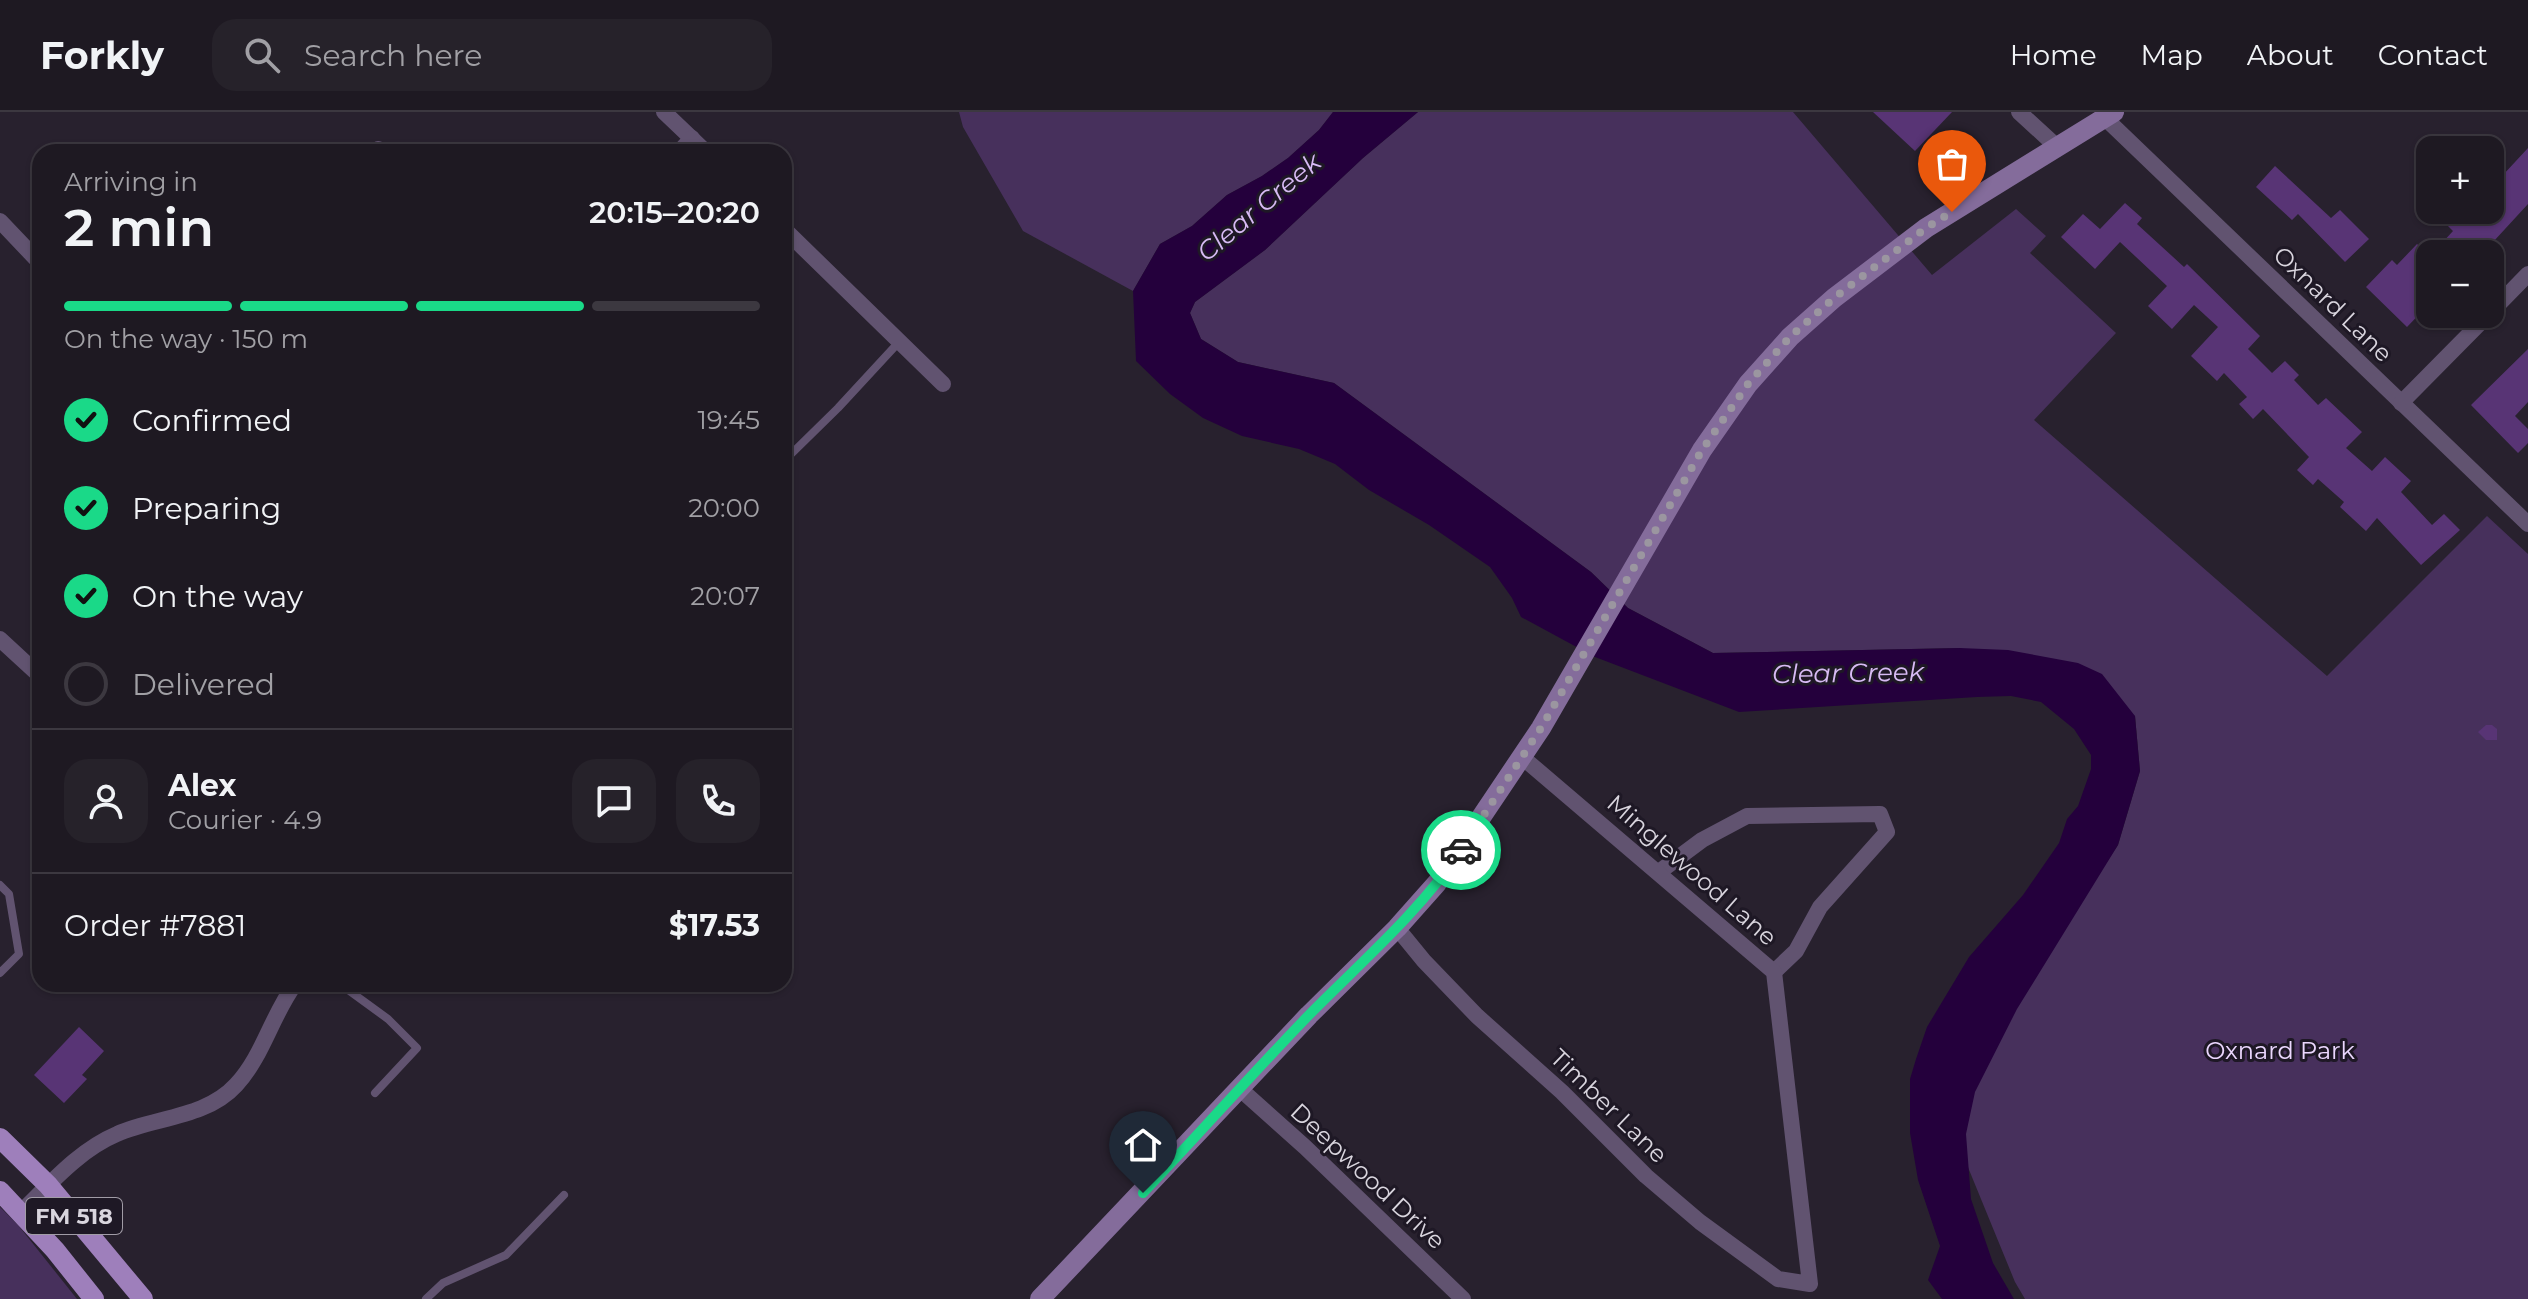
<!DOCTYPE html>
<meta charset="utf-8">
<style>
:root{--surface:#1e1922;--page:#26222a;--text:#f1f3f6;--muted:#a1a0a5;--line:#3c3840;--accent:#1ad988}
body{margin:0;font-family:Montserrat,sans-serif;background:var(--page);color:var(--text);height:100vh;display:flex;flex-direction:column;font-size:30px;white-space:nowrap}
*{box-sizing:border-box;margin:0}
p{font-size:26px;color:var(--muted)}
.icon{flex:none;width:44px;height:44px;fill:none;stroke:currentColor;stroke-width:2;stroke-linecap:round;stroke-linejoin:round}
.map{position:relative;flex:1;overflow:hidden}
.sheet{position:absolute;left:32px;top:32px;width:760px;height:848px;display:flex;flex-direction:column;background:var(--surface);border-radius:24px;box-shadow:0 2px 6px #0004,0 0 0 2px var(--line)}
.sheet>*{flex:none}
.buttons{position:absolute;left:2416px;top:24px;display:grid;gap:16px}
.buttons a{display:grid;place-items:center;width:88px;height:88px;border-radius:16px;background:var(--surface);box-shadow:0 2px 6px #0004,0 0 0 2px var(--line);font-size:40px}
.pin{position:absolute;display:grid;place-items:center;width:68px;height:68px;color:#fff;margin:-82px -34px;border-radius:50% 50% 50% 0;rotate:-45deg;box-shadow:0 0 8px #0007}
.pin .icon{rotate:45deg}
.courier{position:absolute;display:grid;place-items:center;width:80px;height:80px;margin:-40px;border:6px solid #1ad988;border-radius:50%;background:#fff;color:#222;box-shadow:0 2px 10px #0007}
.head em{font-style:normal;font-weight:600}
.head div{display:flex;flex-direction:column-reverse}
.head{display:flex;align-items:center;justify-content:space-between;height:136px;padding:0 32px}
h1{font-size:52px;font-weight:600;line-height:60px}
.bar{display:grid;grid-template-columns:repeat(4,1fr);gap:12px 8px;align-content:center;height:96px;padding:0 32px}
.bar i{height:10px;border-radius:6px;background:var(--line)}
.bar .current{background:var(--accent)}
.bar p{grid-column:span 4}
.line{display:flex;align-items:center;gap:20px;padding:0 32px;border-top:2px solid var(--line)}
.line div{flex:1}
.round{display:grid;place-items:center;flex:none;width:84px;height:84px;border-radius:24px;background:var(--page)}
ol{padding:0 32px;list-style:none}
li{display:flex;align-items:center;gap:24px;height:88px}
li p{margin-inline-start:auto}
li .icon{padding:8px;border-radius:50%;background:var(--accent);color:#111;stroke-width:4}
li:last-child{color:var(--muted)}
li i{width:44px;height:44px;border:4px solid var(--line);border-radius:50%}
header{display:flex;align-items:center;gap:48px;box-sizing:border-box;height:112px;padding:0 40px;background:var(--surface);border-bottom:2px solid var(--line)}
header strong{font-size:38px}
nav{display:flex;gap:44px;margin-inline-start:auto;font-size:28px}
.search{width:560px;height:72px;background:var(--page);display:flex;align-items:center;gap:20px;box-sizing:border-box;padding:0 28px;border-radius:24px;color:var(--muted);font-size:30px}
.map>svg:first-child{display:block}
.green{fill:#47305c}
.water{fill:#24003c}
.building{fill:#583475}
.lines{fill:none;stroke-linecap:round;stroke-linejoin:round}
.lane{stroke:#615370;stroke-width:8}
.street{stroke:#615370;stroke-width:16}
.secondary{stroke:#846c9b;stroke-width:20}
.primary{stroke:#9e7fbb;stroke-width:20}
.done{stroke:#9b96a0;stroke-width:8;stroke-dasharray:0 14.4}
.route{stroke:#1ad988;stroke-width:10}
.labels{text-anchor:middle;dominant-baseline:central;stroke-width:6;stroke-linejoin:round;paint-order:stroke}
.shield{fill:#1e1825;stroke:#a19ca6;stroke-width:2}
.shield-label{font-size:22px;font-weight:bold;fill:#d9d5de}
.street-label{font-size:24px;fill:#d9d5de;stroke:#1e1825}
.park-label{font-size:24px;fill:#ebd7fe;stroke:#1e1825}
.water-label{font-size:26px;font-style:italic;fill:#d7baf4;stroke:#1e1825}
</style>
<header>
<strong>Forkly</strong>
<div class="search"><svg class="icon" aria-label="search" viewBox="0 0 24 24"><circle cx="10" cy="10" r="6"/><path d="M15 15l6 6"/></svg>Search here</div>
<nav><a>Home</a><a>Map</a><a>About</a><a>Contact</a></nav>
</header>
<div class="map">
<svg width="2528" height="1187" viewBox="0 0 2528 1187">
<rect width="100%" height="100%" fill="#28212e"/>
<g class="green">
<polygon points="959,0 1333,0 1319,18 1288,46 1262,64 1227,83 1192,114 1160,132 1133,179 1023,119 963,15"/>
<polygon points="1418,0 1793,0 1932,163 2016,97 2046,124 2030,141 2116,221 2034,308 2327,564 2487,404 2528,442 2528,1187 2025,1187 2015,1170 1956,1026 1985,933 2118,733 2140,659 2135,604 1960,536 1713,541 1628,496 1591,460 1334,271 1238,250 1201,227 1190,201 1195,190 1265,138 1363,46"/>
<polygon points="0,1095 18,1113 77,1187 0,1187"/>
</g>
<polygon class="water" points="1333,0 1418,0 1363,46 1265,138 1195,190 1190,201 1201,227 1238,250 1334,271 1591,460 1628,496 1713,541 1960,536 2008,538 2078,551 2102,562 2135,604 2140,659 2118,733 2017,897 1975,980 1966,1022 1971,1087 1993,1151 2014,1187 1942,1187 1928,1168 1940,1134 1918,1068 1910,1021 1910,967 1916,947 1927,915 1969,845 2023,783 2059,731 2067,707 2078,694 2091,657 2091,643 2074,617 2041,590 2011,584 1977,585 1739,600 1595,545 1521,505 1512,486 1490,455 1429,413 1369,378 1335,352 1299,337 1242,324 1203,306 1170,282 1136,249 1133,179 1160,132 1192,114 1227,83 1262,64 1288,46 1319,18"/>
<g class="building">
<polygon points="1873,0 1952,0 1915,39"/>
<polygon points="2528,36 2528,92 2482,142 2432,142 2453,119 2448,114 2463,98 2490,98 2490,77"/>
<polygon points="2275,54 2331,106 2340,98 2369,127 2345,150 2298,102 2292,108 2256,75"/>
<polygon points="2125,91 2142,106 2137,112 2184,155 2187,152 2260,224 2248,237 2272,261 2285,249 2299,263 2294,268 2318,293 2326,286 2362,320 2346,336 2372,359 2385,345 2411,369 2401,380 2432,413 2444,402 2460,418 2421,453 2377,406 2366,419 2340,395 2344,390 2318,367 2313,373 2297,358 2309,345 2263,297 2253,307 2239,292 2247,285 2224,261 2217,269 2191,244 2218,215 2194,193 2172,217 2148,194 2167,174 2120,130 2095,157 2061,125 2083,102 2100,117"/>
<polygon points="2417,132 2430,144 2430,191 2407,215 2366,175 2392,148 2397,153"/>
<polygon points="2528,237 2528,290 2515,304 2528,317 2528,331 2518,341 2471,293"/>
<polygon points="2486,613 2492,613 2497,617 2497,628 2486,628 2478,620"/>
<polygon points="79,915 104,939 82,963 87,967 64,991 34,963"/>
</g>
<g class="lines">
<g class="lane">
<polyline points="784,349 838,296 899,230"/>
<polyline points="0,773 9,782 19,842 0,861"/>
<polyline points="340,872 388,907 417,936 375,981"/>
<polyline points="426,1187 443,1171 506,1143 564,1083"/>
</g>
<g class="street">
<polyline points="664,0 706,40"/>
<polyline points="2019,0 2056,34"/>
<polyline points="2106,7 2528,412"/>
<polyline points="378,37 379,40"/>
<polyline points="679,40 692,26"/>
<polyline points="0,109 40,151"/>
<polyline points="784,117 943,272"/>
<polyline points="2490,201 2528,162"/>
<polyline points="2401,291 2489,202"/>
<polyline points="0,527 40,564"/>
<polyline points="1659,760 1702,728 1747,704 1880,702 1887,720 1820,795 1796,839 1774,860"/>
<polyline points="1397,816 1424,849 1477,904 1562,980 1646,1064 1700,1110 1778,1167 1810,1172 1774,860 1522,645"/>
<polyline points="1239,976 1305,1035 1463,1187"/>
<path d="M21,1100C50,1072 79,1038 117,1022C155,1005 206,1006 236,973C263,944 272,903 295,872"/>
</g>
<polyline class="secondary" points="1040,1187 1309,903 1397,816 1437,771 1541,616 1702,338 1748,272 1790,225 1834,186 1926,116 2114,0"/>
<g class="primary">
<polyline points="0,1026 48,1073 143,1187"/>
<polyline points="0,1079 55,1138 94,1187"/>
</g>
</g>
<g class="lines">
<polyline class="done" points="1461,738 1541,616 1702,338 1748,272 1790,225 1834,186 1926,116 1952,100"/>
<path class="route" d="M1143,1081C1198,1023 1251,963 1307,905C1360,851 1418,802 1461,738"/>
</g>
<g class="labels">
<rect class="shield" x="26" y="1086" width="96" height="36" rx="6"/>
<g class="shield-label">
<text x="74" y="1104">FM 518</text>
</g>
<g class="street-label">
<text transform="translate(2333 192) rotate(44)">Oxnard Lane</text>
<text transform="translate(1692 758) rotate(41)">Minglewood Lane</text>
<text transform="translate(1609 994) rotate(44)">Timber Lane</text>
<text transform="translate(1368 1064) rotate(43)">Deepwood Drive</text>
</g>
<g class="park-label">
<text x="2280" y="938">Oxnard Park</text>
</g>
<g class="water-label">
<text transform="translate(1259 95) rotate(-40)">Clear Creek</text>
<text transform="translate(1848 561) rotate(-1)">Clear Creek</text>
</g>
</g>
</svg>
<div class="buttons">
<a>+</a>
<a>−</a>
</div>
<div class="pin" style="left:1952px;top:100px;background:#ea580c"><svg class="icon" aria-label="bag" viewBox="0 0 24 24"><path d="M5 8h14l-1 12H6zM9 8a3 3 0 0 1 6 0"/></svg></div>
<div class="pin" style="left:1143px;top:1081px;background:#1f2937"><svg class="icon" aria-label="home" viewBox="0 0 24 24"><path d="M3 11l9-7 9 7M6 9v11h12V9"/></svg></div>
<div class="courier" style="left:1461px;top:738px"><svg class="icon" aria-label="car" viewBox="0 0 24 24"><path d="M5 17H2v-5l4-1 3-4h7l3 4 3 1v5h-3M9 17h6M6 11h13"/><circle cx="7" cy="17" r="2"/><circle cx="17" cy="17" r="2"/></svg></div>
<section class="sheet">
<div class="head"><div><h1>2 min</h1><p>Arriving in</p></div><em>20:15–20:20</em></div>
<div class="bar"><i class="current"></i><i class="current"></i><i class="current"></i><i></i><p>On the way · 150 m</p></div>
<ol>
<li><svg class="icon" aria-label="check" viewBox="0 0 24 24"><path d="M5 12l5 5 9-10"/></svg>Confirmed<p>19:45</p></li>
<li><svg class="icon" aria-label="check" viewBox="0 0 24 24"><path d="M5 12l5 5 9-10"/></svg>Preparing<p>20:00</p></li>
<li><svg class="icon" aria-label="check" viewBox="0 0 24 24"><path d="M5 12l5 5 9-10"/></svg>On the way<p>20:07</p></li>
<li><i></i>Delivered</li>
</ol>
<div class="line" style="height:144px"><a class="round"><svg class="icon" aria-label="person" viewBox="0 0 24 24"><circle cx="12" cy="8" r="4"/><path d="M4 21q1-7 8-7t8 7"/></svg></a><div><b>Alex</b><p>Courier · 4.9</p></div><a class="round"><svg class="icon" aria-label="chat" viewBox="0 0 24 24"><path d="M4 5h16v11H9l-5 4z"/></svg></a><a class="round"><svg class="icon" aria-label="phone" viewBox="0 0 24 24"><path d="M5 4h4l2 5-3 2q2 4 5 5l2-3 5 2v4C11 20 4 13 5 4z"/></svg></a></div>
<div class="line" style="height:104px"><div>Order #7881</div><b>$17.53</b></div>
</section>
</div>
